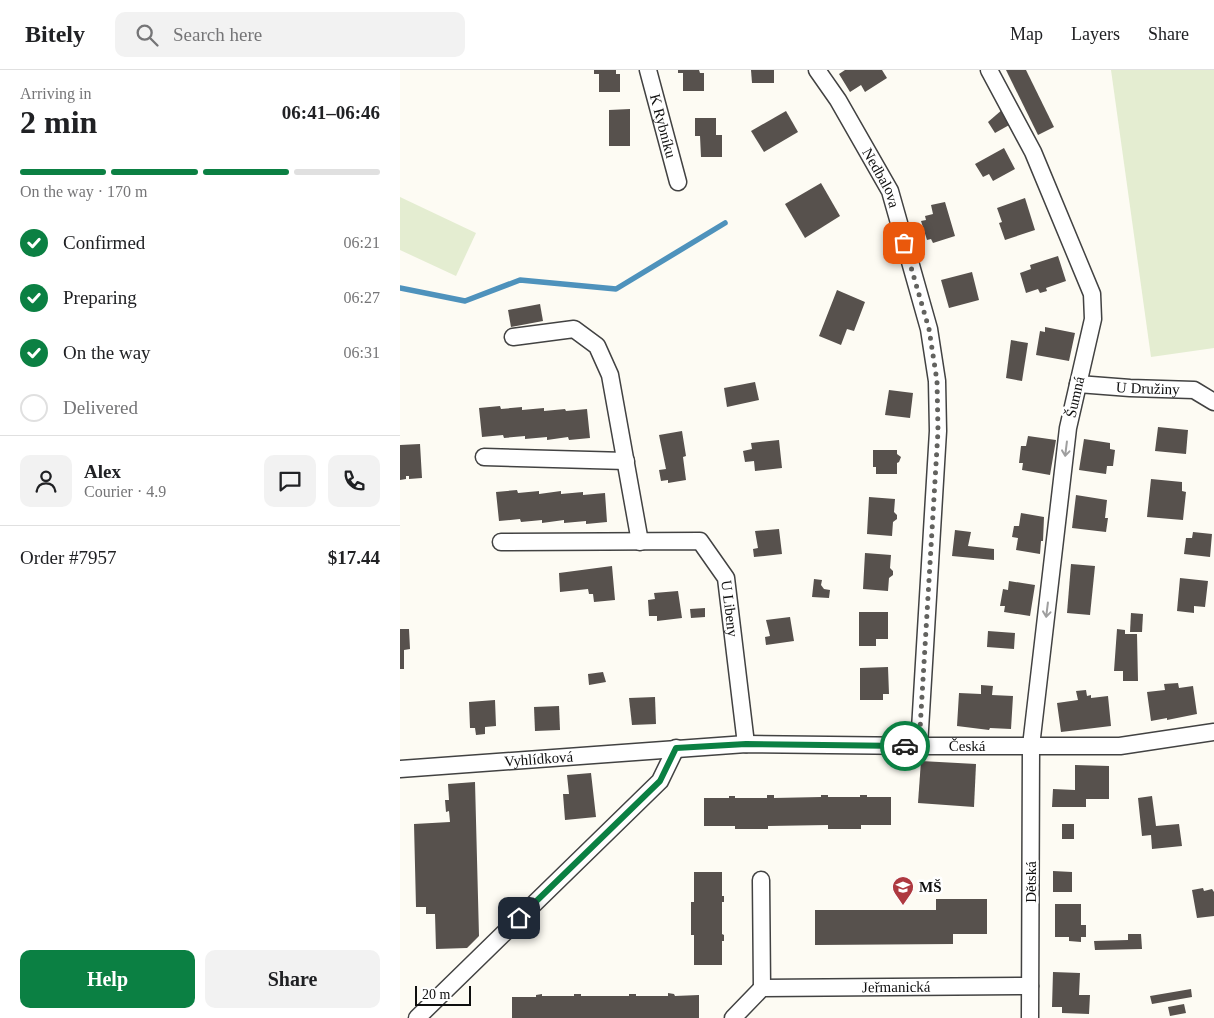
<!DOCTYPE html>
<meta charset="utf-8">
<style>
:root{--surface:#fff;--page:#f2f2f2;--text:#202124;--muted:#757577;--line:#e0e0e0;--accent:#0b8043}
body{margin:0;font-family:Georgia,serif;background:var(--page);color:var(--text);height:100vh;display:flex;flex-direction:column;font-size:19px;white-space:nowrap}
*{box-sizing:border-box;margin:0}
p{font-size:16px;color:var(--muted)}
.icon{flex:none;width:28px;height:28px;fill:none;stroke:currentColor;stroke-width:2;stroke-linecap:round;stroke-linejoin:round}
.map{position:relative;flex:1;overflow:hidden}
.details{display:flex;flex-direction:column;background:var(--surface);width:400px}
.details>*{flex:none}
.scale{position:absolute;left:15px;bottom:12px;width:56px;box-sizing:border-box;padding-left:5px;border:2px solid #0f0f0f;border-top:0;font-size:14px;line-height:18px;white-space:nowrap;color:#0f0f0f;-webkit-text-stroke:4px #fff;paint-order:stroke}
.pin{position:absolute;display:grid;place-items:center;width:42px;height:42px;color:#fff;margin:-21px;border-radius:10px;box-shadow:0 2px 8px #0006}
.courier{position:absolute;display:grid;place-items:center;width:50px;height:50px;margin:-25px;border:4px solid #0b8043;border-radius:50%;background:#fff;color:#222;box-shadow:0 1px 6px #0007}
.overview em{font-style:normal;font-weight:700}
.overview div{display:flex;flex-direction:column-reverse}
.overview{display:flex;align-items:center;justify-content:space-between;height:85px;padding:0 20px}
h1{font-size:32px;font-weight:700;line-height:38px}
.bar{display:grid;grid-template-columns:repeat(4,1fr);gap:8px 5px;align-content:center;height:60px;padding:0 20px}
.bar i{height:6px;border-radius:4px;background:var(--line)}
.bar .current{background:var(--accent)}
.bar p{grid-column:span 4}
.line{display:flex;align-items:center;gap:12px;padding:0 20px;border-top:1px solid var(--line)}
.line div{flex:1}
.round{display:grid;place-items:center;flex:none;width:52px;height:52px;border-radius:10px;background:var(--page)}
ol{padding:0 20px;list-style:none}
li{display:flex;align-items:center;gap:15px;height:55px}
li p{margin-inline-start:auto}
li .icon{padding:5px;border-radius:50%;background:var(--accent);color:#fff;stroke-width:4}
li:last-child{color:var(--muted)}
li i{width:28px;height:28px;border:2px solid var(--line);border-radius:50%}
.action{display:flex;gap:10px;margin-top:auto;padding:10px 20px}
.action a{flex:1;height:58px;border-radius:10px;background:var(--accent);color:#fff;font-size:20px;font-weight:700;line-height:58px;text-align:center}
.action a+a{background:var(--page);color:var(--text)}
header{display:flex;align-items:center;gap:30px;box-sizing:border-box;height:70px;padding:0 25px;background:var(--surface);border-bottom:1px solid var(--line)}
header strong{font-size:24px}
nav{display:flex;gap:28px;margin-inline-start:auto;font-size:18px}
.search{width:350px;height:45px;background:var(--page);display:flex;align-items:center;gap:12px;box-sizing:border-box;padding:0 18px;border-radius:10px;color:var(--muted);font-size:19px}
main{display:flex;flex:1;min-height:0}
.map>svg:first-child{display:block}
.pitch{fill:#e4edd1}
.lines{fill:none;stroke-linecap:round;stroke-linejoin:round}
.stream{stroke:#4e92bc;stroke-width:5.5}
.building{fill:#57514d}
.street-casing{stroke:#424242;stroke-width:19}
.street{stroke:#fff;stroke-width:16}
.oneway{stroke:#9f9f9f}
.done{stroke:#62625f;stroke-width:5;stroke-dasharray:0 9}
.route{stroke:#0b8043;stroke-width:6}
.labels{text-anchor:middle;dominant-baseline:central;stroke-width:5;stroke-linejoin:round;paint-order:stroke}
.street-label{font-size:15px;fill:#0f0f0f;stroke:#fff}
.poi-label{font-size:15px;font-weight:bold;fill:#0f0f0f;stroke:#fff;text-anchor:start}
</style>
<header>
<strong>Bitely</strong>
<div class="search"><svg class="icon" aria-label="search" viewBox="0 0 24 24"><circle cx="10" cy="10" r="6"/><path d="M15 15l6 6"/></svg>Search here</div>
<nav><a>Map</a><a>Layers</a><a>Share</a></nav>
</header>
<main>
<section class="details">
<div class="overview"><div><h1>2 min</h1><p>Arriving in</p></div><em>06:41–06:46</em></div>
<div class="bar"><i class="current"></i><i class="current"></i><i class="current"></i><i></i><p>On the way · 170 m</p></div>
<ol>
<li><svg class="icon" aria-label="check" viewBox="0 0 24 24"><path d="M5 12l5 5 9-10"/></svg>Confirmed<p>06:21</p></li>
<li><svg class="icon" aria-label="check" viewBox="0 0 24 24"><path d="M5 12l5 5 9-10"/></svg>Preparing<p>06:27</p></li>
<li><svg class="icon" aria-label="check" viewBox="0 0 24 24"><path d="M5 12l5 5 9-10"/></svg>On the way<p>06:31</p></li>
<li><i></i>Delivered</li>
</ol>
<div class="line" style="height:90px"><a class="round"><svg class="icon" aria-label="person" viewBox="0 0 24 24"><circle cx="12" cy="8" r="4"/><path d="M4 21q1-7 8-7t8 7"/></svg></a><div><b>Alex</b><p>Courier · 4.9</p></div><a class="round"><svg class="icon" aria-label="chat" viewBox="0 0 24 24"><path d="M4 5h16v11H9l-5 4z"/></svg></a><a class="round"><svg class="icon" aria-label="phone" viewBox="0 0 24 24"><path d="M5 4h4l2 5-3 2q2 4 5 5l2-3 5 2v4C11 20 4 13 5 4z"/></svg></a></div>
<div class="line" style="height:65px"><div>Order #7957</div><b>$17.44</b></div>
<div class="action"><a>Help</a><a>Share</a></div>
</section>
<div class="map">
<svg width="814" height="948" viewBox="0 0 814 948">
<rect width="100%" height="100%" fill="#fdfbf3"/>
<g class="pitch">
<polygon points="711,0 814,0 814,278 751,287"/>
<polygon points="0,127 76,163 56,206 0,180"/>
</g>
<g class="lines">
<polyline class="stream" points="0,218 65,231 120,210 216,219 325,153"/>
</g>
<g class="building">
<polygon points="194,0 216,0 216,4 220,4 220,22 199,22 199,4 194,4"/>
<polygon points="278,0 299,0 300,3 304,3 304,21 283,21 283,3 278,3"/>
<polygon points="351,0 374,0 374,13 352,13"/>
<polygon points="445,0 482,0 487,8 465,22 461,15 450,22 439,4"/>
<polygon points="606,0 626,0 654,57 638,65"/>
<polygon points="230,39 230,76 209,76 209,40"/>
<polygon points="603,39 611,54 595,63 588,52"/>
<polygon points="386,41 398,62 364,82 351,61"/>
<polygon points="295,48 316,48 316,65 322,65 322,87 301,87 300,66 295,66"/>
<polygon points="604,78 615,99 593,111 589,104 583,107 575,94"/>
<polygon points="421,113 440,146 405,168 385,134"/>
<polygon points="625,128 635,160 605,170 599,153 602,152 597,138"/>
<polygon points="545,132 555,166 533,173 531,169 527,170 521,151 526,150 525,146 533,144 531,135"/>
<polygon points="658,186 666,211 646,218 647,221 640,223 638,219 626,223 620,203 631,199 630,195"/>
<polygon points="572,202 579,230 549,238 541,210"/>
<polygon points="437,220 465,232 454,261 447,259 441,275 419,266"/>
<polygon points="140,234 143,251 111,257 108,240"/>
<polygon points="645,257 675,263 669,291 636,285 640,261 645,262"/>
<polygon points="611,270 628,273 622,311 606,308"/>
<polygon points="355,312 359,330 327,337 324,318"/>
<polygon points="489,320 513,323 510,348 485,345"/>
<polygon points="100,336 101,339 122,337 122,340 144,338 144,341 165,339 166,341 187,339 190,368 169,370 168,367 147,370 147,367 125,369 125,366 104,368 103,365 82,367 79,338"/>
<polygon points="758,357 788,360 786,384 755,381"/>
<polygon points="282,361 286,386 283,387 286,410 268,413 268,410 261,411 259,400 266,399 259,365"/>
<polygon points="628,366 656,370 650,405 622,400 623,393 619,393 621,376 626,376"/>
<polygon points="684,369 710,373 710,379 715,380 713,396 707,396 706,404 679,400"/>
<polygon points="379,370 382,398 355,401 354,391 345,392 343,381 352,379 351,373"/>
<polygon points="20,374 22,408 9,409 9,406 6,406 6,409 0,410 0,375"/>
<polygon points="473,380 497,380 497,384 501,387 499,392 497,393 497,404 476,404 476,397 473,397"/>
<polygon points="751,409 782,412 782,421 786,422 783,450 747,447"/>
<polygon points="117,420 118,423 139,421 139,424 161,421 161,424 183,422 183,425 205,423 207,452 186,454 186,451 164,453 164,450 142,453 142,450 121,452 120,449 99,451 96,422"/>
<polygon points="676,425 707,430 705,448 708,448 706,462 672,458"/>
<polygon points="469,427 495,429 494,442 497,445 497,449 493,452 492,466 467,464"/>
<polygon points="621,443 644,447 643,471 641,471 640,484 616,480 618,468 612,467 614,456 619,456"/>
<polygon points="379,459 382,484 354,487 353,479 358,478 355,461"/>
<polygon points="555,460 571,462 568,476 594,479 594,490 552,486"/>
<polygon points="793,462 812,464 810,487 784,484 786,468 792,468"/>
<polygon points="465,483 491,485 490,498 493,501 493,505 489,508 488,521 463,519"/>
<polygon points="671,494 695,496 690,545 667,543"/>
<polygon points="212,496 215,530 194,532 193,524 189,524 188,519 160,522 159,503"/>
<polygon points="780,508 808,511 805,537 794,536 794,543 777,541"/>
<polygon points="414,509 422,510 421,515 424,519 430,520 429,528 412,527"/>
<polygon points="609,511 635,515 630,546 604,542 605,536 600,536 603,519 608,520"/>
<polygon points="278,521 282,548 257,551 257,546 249,546 248,530 255,529 254,523"/>
<polygon points="305,538 305,547 291,548 290,539"/>
<polygon points="459,542 488,542 488,569 476,569 476,576 459,576"/>
<polygon points="731,543 743,544 742,562 730,562"/>
<polygon points="390,547 394,571 366,575 365,567 370,566 366,550"/>
<polygon points="0,559 9,559 10,579 4,580 4,599 0,599"/>
<polygon points="717,559 725,560 725,564 737,564 738,611 723,611 723,601 714,601"/>
<polygon points="588,561 615,563 614,579 587,577"/>
<polygon points="488,597 489,624 483,624 483,630 460,630 460,598"/>
<polygon points="203,602 206,612 189,615 188,604"/>
<polygon points="778,613 779,618 793,616 797,644 767,650 767,648 751,651 747,622 765,620 764,614"/>
<polygon points="581,615 593,616 592,625 613,626 611,659 590,658 589,660 557,656 559,623 581,624"/>
<polygon points="686,620 687,626 691,625 691,628 708,626 711,656 661,662 657,633 678,630 676,621"/>
<polygon points="255,627 256,654 232,655 229,628"/>
<polygon points="95,630 96,656 85,657 85,664 76,665 75,658 70,658 69,632"/>
<polygon points="159,636 160,660 135,661 134,637"/>
<polygon points="521,691 576,694 574,737 518,733"/>
<polygon points="675,695 709,696 709,729 686,729 686,737 652,737 653,719 675,720"/>
<polygon points="191,703 196,747 165,750 163,724 169,724 167,705"/>
<polygon points="75,712 79,866 67,878 36,879 35,844 26,844 26,837 16,837 14,754 50,752 49,741 46,742 45,730 49,730 48,714"/>
<polygon points="367,725 374,725 374,728 421,727 421,725 428,725 428,727 460,727 460,725 467,725 467,727 491,727 491,755 461,755 461,759 428,759 428,755 368,756 368,759 335,759 335,756 304,756 304,728 329,728 329,726 335,726 335,728 367,728"/>
<polygon points="752,726 756,756 779,754 782,776 752,779 751,765 742,766 738,728"/>
<rect x="662" y="754" width="12" height="15"/>
<polygon points="653,801 672,802 672,822 653,822"/>
<polygon points="294,802 322,802 322,826 324,826 324,832 322,832 322,864 324,865 324,871 322,871 322,895 294,895 294,865 291,865 291,832 294,832"/>
<polygon points="803,818 804,821 812,819 814,822 814,846 797,848 792,820"/>
<polygon points="536,829 587,829 587,864 553,864 553,874 415,875 415,840 536,840"/>
<polygon points="655,834 681,834 681,855 686,855 686,867 681,867 681,872 669,871 669,867 655,867"/>
<polygon points="728,864 741,864 742,879 695,880 694,871 728,870"/>
<polygon points="653,902 680,903 679,925 690,925 689,944 662,943 662,937 652,937"/>
<polygon points="791,919 792,927 752,934 750,926"/>
<polygon points="268,923 274,924 275,926 299,925 299,948 112,948 112,927 136,927 136,925 142,924 142,926 174,926 174,924 181,924 181,926 229,926 229,924 236,924 236,926 268,926"/>
<polygon points="784,934 786,943 770,946 768,937"/>
</g>
<g class="lines">
<g class="street-casing">
<g id="street">
<path id="s1" d="M248,0L278,112"/>
<path id="s2" d="M417,0L438,30L490,121L529,259L537,311L538,361L519,676"/>
<polyline points="589,0 633,82 692,224 693,249 668,358 631,676 630,948"/>
<polyline points="113,267 174,259 197,276 210,305 240,472"/>
<path id="s3" d="M678,314L730,318L794,320L814,332"/>
<polyline points="84,387 226,391"/>
<path id="s4" d="M101,472L300,471L326,508L346,674"/>
<path id="s5" d="M0,699L346,674L519,676H720L814,662"/>
<polyline points="361,810 362,918"/>
<polyline points="17,948 260,711 276,678"/>
<path id="s6" d="M333,948L362,918L630,916"/>
</g>
</g>
<use href="#street" class="street"/>
</g>
<defs><path id="oneway-shaft" d="M-6 0H5M1.5-3L5.5 0L1.5 3" fill="none" stroke-width="1.6" stroke-linecap="round" stroke-linejoin="round" transform="scale(1.25)"/></defs>
<g class="oneway">
<use href="#oneway-shaft" transform="translate(666 379) rotate(97)"/>
<use href="#oneway-shaft" transform="translate(647 540) rotate(97)"/>
</g>
<g class="lines">
<polyline class="done" points="504,173 529,259 537,311 538,361 519,676 505,676"/>
<polyline class="route" points="119,848 260,711 276,678 346,674 505,676"/>
</g>
<defs>
<g id="school-pin" transform="scale(1.125)"><path d="M0 17L-7.5 6A9.5 9.5 0 1 1 7.5 6Z" fill="#ae3940" stroke="#fff"/><path d="M0-5L7-2L0 1L-7-2ZM-4 1L0 2.5L4 1V4Q0 6-4 4Z" fill="#fff"/></g>
</defs>
<g fill-rule="evenodd">
<use href="#school-pin" x="503" y="817"/>
</g>
<g class="labels">
<g class="street-label">
<text stroke="none"><textPath href="#s1" startOffset="58">K Rybníku</textPath></text>
<text stroke="none"><textPath href="#s2" startOffset="126">Nedbalova</textPath></text>
<text stroke="none"><textPath href="#s3" startOffset="70">U Družiny</textPath></text>
<text transform="translate(675 327) rotate(-77)">Šumná</text>
<text stroke="none"><textPath href="#s4" startOffset="275">U Libeny</textPath></text>
<text stroke="none"><textPath href="#s5" startOffset="568">Česká</textPath></text>
<text stroke="none"><textPath href="#s5" startOffset="139">Vyhlídková</textPath></text>
<text transform="translate(631 812) rotate(-90)">Dětská</text>
<text stroke="none"><textPath href="#s6" startOffset="176">Jeřmanická</textPath></text>
</g>
<g class="poi-label">
<text x="519" y="817">MŠ</text>
</g>
</g>
</svg>
<div class="scale">20 m</div>
<div class="pin" style="left:504px;top:173px;background:#ea580c"><svg class="icon" aria-label="bag" viewBox="0 0 24 24"><path d="M5 8h14l-1 12H6zM9 8a3 3 0 0 1 6 0"/></svg></div>
<div class="pin" style="left:119px;top:848px;background:#1f2937"><svg class="icon" aria-label="home" viewBox="0 0 24 24"><path d="M3 11l9-7 9 7M6 9v11h12V9"/></svg></div>
<div class="courier" style="left:505px;top:676px"><svg class="icon" aria-label="car" viewBox="0 0 24 24"><path d="M5 17H2v-5l4-1 3-4h7l3 4 3 1v5h-3M9 17h6M6 11h13"/><circle cx="7" cy="17" r="2"/><circle cx="17" cy="17" r="2"/></svg></div>
</div>
</main>
